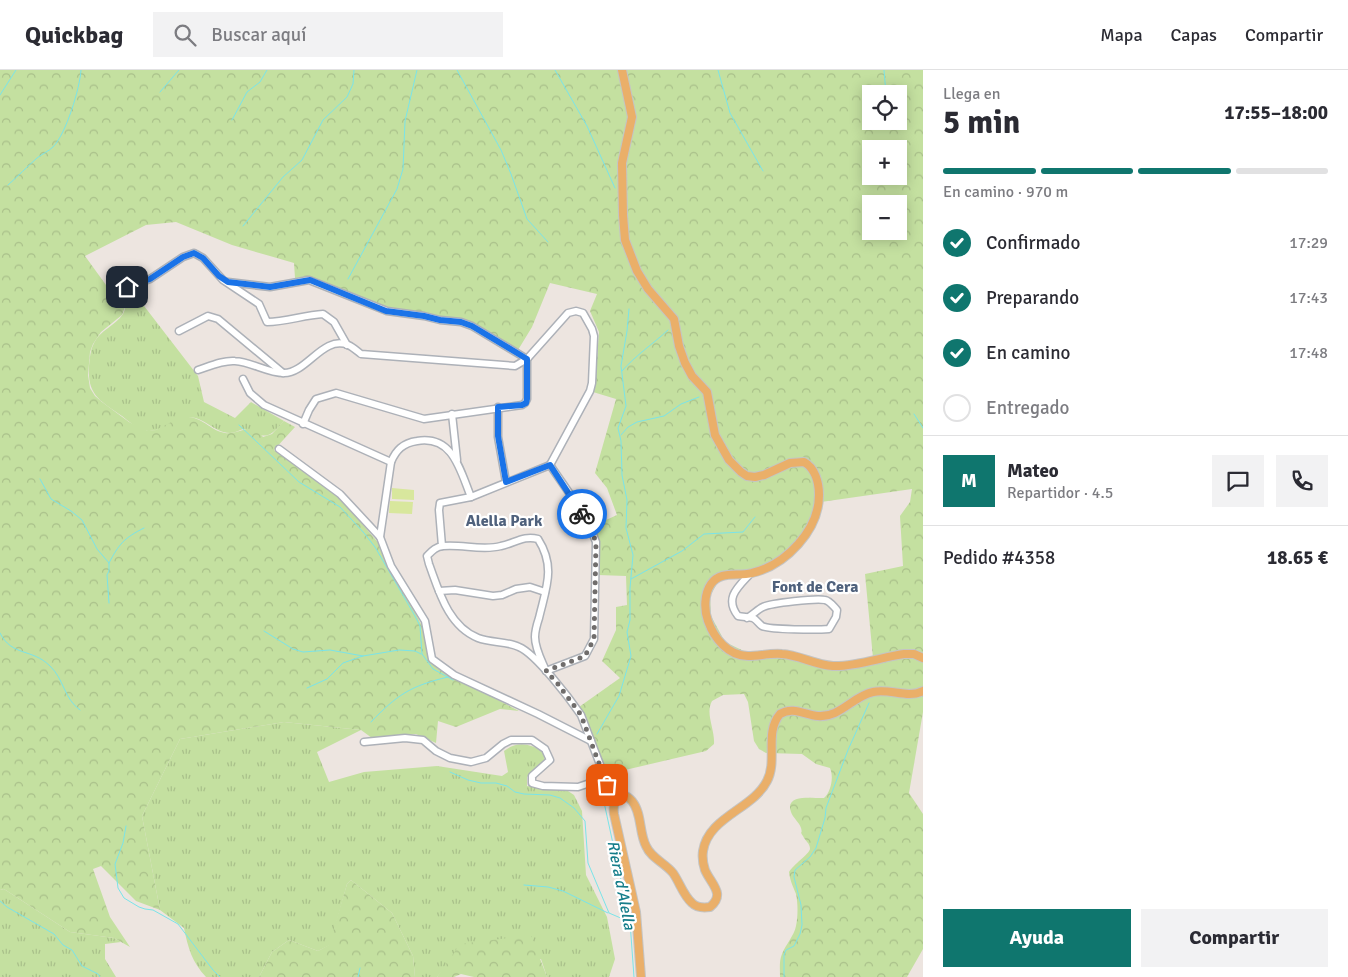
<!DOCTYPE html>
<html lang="es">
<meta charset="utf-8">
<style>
:root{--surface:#fff;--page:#f2f2f3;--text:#2b2b33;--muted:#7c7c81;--line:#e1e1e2;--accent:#0f766e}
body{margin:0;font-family:Signika,sans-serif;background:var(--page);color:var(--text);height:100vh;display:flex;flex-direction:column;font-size:19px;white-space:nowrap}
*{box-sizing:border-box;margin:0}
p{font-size:16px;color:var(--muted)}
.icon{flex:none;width:28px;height:28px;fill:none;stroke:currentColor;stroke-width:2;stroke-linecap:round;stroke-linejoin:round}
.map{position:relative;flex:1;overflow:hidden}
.panel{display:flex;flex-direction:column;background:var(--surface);width:425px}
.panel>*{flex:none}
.tools{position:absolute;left:862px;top:15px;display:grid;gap:10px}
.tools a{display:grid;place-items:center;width:45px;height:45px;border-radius:0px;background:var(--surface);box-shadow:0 2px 12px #0003;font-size:25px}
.pin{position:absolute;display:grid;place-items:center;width:42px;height:42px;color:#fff;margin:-21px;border-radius:10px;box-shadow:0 2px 8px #0006}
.courier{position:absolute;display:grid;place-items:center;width:50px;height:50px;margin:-25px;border:4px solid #1a73e8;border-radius:50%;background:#fff;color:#222;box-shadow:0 1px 6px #0007}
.overview em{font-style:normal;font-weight:700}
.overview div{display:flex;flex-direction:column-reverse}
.overview{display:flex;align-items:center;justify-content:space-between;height:85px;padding:0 20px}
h1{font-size:32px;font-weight:700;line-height:38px}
.bar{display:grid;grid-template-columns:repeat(4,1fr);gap:8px 5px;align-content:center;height:60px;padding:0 20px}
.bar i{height:6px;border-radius:4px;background:var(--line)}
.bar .active{background:var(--accent)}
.bar p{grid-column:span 4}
.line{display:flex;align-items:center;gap:12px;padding:0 20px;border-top:1px solid var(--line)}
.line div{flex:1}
.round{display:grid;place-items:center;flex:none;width:52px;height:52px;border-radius:0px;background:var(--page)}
ol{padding:0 20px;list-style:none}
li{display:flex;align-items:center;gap:15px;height:55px}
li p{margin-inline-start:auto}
li .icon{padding:5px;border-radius:50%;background:var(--accent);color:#fff;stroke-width:4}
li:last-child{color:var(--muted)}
li i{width:28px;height:28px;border:2px solid var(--line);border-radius:50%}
.primary-button{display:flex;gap:10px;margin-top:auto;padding:10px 20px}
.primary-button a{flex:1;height:58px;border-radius:0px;background:var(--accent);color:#fff;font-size:20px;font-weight:700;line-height:58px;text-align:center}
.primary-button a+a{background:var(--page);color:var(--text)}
header{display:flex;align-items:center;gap:30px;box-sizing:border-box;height:70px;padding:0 25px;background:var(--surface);border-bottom:1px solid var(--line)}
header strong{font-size:24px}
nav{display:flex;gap:28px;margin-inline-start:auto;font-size:18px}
.search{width:350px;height:45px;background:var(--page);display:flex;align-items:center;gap:12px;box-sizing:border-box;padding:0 18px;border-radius:0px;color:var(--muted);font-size:19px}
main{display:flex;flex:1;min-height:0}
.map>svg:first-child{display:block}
.grass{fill:url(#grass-tufts)}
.forest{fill:url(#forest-crowns);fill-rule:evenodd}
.pitch{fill:#d8e79d}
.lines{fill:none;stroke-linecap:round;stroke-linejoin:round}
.stream{stroke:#7ae4e9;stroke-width:1}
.minor-casing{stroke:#adb1b8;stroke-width:9}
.major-casing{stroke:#c4c4c4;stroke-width:10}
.minor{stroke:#fff;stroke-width:6}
.major{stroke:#eaaf69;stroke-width:8}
.done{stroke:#706d6c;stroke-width:5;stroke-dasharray:0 9}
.route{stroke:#1a73e8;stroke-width:6}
.labels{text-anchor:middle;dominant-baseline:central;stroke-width:4.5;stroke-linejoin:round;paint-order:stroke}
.neighbourhood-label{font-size:16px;font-weight:bold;fill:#4f617c;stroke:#fff}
.water-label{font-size:16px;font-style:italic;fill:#157d8a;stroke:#fff}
</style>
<header>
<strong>Quickbag</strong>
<div class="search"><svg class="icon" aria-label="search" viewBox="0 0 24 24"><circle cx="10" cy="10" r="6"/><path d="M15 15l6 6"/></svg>Buscar aquí</div>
<nav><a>Mapa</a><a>Capas</a><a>Compartir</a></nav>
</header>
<main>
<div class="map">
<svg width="923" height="907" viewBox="0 0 923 907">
<defs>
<pattern id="grass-tufts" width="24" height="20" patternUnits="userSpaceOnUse" patternTransform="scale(1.25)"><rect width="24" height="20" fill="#c4e0a0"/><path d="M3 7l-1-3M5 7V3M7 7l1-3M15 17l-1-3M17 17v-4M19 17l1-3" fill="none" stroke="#a9c08a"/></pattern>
<pattern id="forest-crowns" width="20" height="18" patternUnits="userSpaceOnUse" patternTransform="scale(1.25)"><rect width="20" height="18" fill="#c4e0a0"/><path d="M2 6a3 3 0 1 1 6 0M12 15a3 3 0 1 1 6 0" fill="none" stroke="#a9c08a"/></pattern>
</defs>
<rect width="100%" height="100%" fill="#ede5e0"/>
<g class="grass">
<path d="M128,229L141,232L198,306L204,332L235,348L251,332L284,351C267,370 267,368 244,359C239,360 235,363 230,363C214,363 204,346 187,347C174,348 162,362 148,361C139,360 129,352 122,346C100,331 87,325 89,296C90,288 90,281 94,273C100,260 115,256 123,244C125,240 126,234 128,229Z"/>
<path d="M284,652L361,660L317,682L329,712L364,702L437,696L502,706L508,702L504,681C517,671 529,673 543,682L545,690L527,707V716L565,719L574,725L582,741L586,805L607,847L615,889L609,907H547L541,889L447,895L437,907H415L413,886L392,843L351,810L347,814L330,875L318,881L289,870L272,882L259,907H206C192,892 188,878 184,858L160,840L142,746L180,669Z"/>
<polygon points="4,819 70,862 114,868 121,872 105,874 105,889 116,907 0,907 0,820"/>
</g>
<g class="forest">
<path d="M0,0H923V642L909,723L923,744V879L907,907H780C780,899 779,891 782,884C786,874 794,866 796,856C798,846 798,834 796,824C793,816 790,811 789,802C793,795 809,784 810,779C810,773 805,771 803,766C799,760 803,765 801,758C799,752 793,748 791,742C784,723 815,729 824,728C831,722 834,707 830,698L816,694L802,684L766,683L759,679L754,671L748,632L744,624L723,625L712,631C705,644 715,659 714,674L706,681L608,704L579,637L620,608L602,591L616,560V537L627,535L626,506L598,505L600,475L595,455L617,445L607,418L595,403L616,329L593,322L595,316L599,262L590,241L597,224L550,213L532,257L518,280L461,249L441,247L425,242L398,241L309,206L295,208L294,193L232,175L176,152L146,155L85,186L106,215L128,229L122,245L101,262L93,274L90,282L88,305L90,318L95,326L102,332L129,352L148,361L156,360L181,347C203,345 208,360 225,363C239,365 250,351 263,367L272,364L284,351L295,357L274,380L340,428L381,476L423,558L437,598L519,641L500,639L456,657L438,651L436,673L416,664L372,668L361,660L284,652L180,669L142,746L160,840L136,831L101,796L93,799L110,847L130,877L114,868L70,862L4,819L0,820ZM871,24H899V51H871ZM871,79H899V106H871ZM871,134H899V161H871ZM912,419L910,432L900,446L903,496L865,504L873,588L836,594L788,582H746L725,572L711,546L710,526L719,510L779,496L793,483L821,432Z"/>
<polygon points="351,810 392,843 413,886 415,907 259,907 272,882 289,870 318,881 329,875 347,814"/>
<polygon points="531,865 547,907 474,907 461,904 454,907 437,907 460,874"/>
</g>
<g class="pitch">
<polygon points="392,418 414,420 414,430 392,429"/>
<polygon points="390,431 413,432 412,444 389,443"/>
</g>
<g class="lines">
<g class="stream">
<polyline points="457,0 501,80 511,104 527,149 548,172"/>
<polyline points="555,0 587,56 615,118"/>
<polyline points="718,0 730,43 763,101"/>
<polyline points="884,0 886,24"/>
<polyline points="160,22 179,0"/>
<polyline points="0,25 16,0"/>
<polyline points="232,50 247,22 260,12 267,0"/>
<polyline points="889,51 889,59"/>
<path d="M8,115C18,106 27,97 37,88C42,84 49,81 53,77C66,64 80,18 81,0"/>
<polyline points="243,156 283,107 302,90 323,50 347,27 353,14 354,0"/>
<polyline points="348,209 397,119 403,99 405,51 417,0"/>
<path d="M622,301C636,285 653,274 668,260"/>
<polyline points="914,344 923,358"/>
<polyline points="239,355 299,412 340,437 364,463 375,477 415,546 420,556 422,584 433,599 453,610"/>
<polyline points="621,365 628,357 637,352 664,346 681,334 699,327"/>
<polyline points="40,409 51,429 71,441 82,450 97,479 109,493 109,501 107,505 109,533"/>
<path d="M109,493C119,474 124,468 144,458"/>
<polyline points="631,509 682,481 704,464 743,462 755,447"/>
<polyline points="264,561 293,579 303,582 330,580 363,586 399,580 415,581 421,584"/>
<path d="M0,563C12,587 32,578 50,596C64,609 64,629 80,640"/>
<polyline points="307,618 327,609 343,593 363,586"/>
<path d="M371,652C397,625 410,616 448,607"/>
<polyline points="597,664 619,626 631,586 627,562 630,550 630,518 633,485 626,458 627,430 622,405 621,371 618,358 626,336 621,296 627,261 629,239"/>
<polyline points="450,702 468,710 481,713 496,713 507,716 515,722 524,724 550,725 560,728 574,738 585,751 588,793 609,843 630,852"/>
<polyline points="602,723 630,852 634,907"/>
<polyline points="126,756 123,773 115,794 118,818 124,828 139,837 145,839 153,840 178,854 213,900 220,907"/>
<polyline points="524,815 548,817 563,821 608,843"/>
<polyline points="0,831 7,837 54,864 63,875 72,880 82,896 98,904 100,907"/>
<polyline points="358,907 360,898"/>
<polyline points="784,907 784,885 786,880 794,876 800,864 802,855 801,835 794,807 795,800 810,787 816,778 825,748 826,738 848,680 869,633"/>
</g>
<g class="minor-casing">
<g id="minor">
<polyline points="228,212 270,217 309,210 387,241 424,246 440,250 461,252 472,256 527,289"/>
<path d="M114,222L150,209L183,187L194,183L203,188L223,210L259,234L267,252C286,252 304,245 323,244L334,252L347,275"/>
<polyline points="179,261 208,246 218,249 283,303"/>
<path d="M198,300C210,296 223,290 235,291C252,292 267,303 284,303C307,303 323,265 348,275C353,277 357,281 361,284L515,296L527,289L568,243L576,241L583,243L592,259L594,266L592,313L590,321L550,395"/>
<polyline points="243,309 250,323 264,335 391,392"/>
<polyline points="498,337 498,367 506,412"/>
<polyline points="452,344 457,390"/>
<polyline points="303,354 309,340 316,329 336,323 424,349 522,335 525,333 527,329 527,289"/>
<polyline points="279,379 340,424 380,467"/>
<path d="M471,427C460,400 453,365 417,371C403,373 396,380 391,392L380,467L391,496L425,551L432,589L454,605L538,644L591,671"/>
<polyline points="442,476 439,440 440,433 471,427 550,395"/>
<polyline points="439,521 455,520 493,526 502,525 516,519 530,517 545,522"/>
<path d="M747,548C753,545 758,539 763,537C771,533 817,528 825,530C830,531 833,536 837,540L836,547L829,559C819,560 769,560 762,556C759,554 757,550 753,548C749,547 743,547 738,546C724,528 738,517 750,504"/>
<path d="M546,601C542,591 535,579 535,567C535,561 537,554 539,548C546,518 556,497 538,469C524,465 515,473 501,476C482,481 462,474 443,476C435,477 432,481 427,486L429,494C439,521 448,556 478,568C491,573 507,571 519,577C536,584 570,629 581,645L614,731"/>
<path d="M546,601L585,586L594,569L596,472C586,444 566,419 550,395"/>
<polyline points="364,672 405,668 423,670 436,681 450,688 471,692 486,688 503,674 511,670 532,670 545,679 550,690 532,706 532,713 543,716 578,717 605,708"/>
</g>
</g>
<g class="major-casing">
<g id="major">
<path d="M622,0L632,47L622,93L623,145L625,170L637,201L648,219L674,249L679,276L685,293L692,306L707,322L715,365L729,390L741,402L747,406L755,407L764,405L790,393L804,392C815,398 819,412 819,425C819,460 786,495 752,503C737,507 721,500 711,514C704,524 704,540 708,551C714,568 728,586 748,586C759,586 770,583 782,584C799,585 815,595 833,596C855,597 882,587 904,584H914L923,588"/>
<path d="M641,907L636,842L614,744C612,730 621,718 632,731C642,743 639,763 646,776C651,788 665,793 673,803C680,813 683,825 692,833C697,838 703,838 710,837C726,824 711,814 705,800C703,794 702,788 703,781C708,747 753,739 767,711C778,690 764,663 780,644C793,636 805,645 818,646C840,648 853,626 873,622C890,618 907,629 923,621"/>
</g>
</g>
<use href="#minor" class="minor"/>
<use href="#major" class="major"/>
</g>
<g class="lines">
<polyline class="done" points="582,444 592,462 596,472 594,569 585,586 546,601 558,614 581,645 607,715"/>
<polyline class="route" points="127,217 150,209 183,187 194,183 203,188 219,206 228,212 270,217 310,210 386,241 424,246 440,250 461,252 472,256 527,289 527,329 526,333 522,335 498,337 498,366 506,412 550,395 582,444"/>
</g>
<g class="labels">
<g class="neighbourhood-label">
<text x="504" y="451">Alella Park</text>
<text x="815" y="517">Font de Cera</text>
</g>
<g class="water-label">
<text transform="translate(621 815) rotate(79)">Riera d'Alella</text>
</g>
</g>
</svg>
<div class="tools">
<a><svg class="icon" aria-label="locate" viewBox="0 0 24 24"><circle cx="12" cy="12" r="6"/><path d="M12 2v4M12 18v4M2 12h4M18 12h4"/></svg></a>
<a>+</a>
<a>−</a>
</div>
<div class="pin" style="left:607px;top:715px;background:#ea580c"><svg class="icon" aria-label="bag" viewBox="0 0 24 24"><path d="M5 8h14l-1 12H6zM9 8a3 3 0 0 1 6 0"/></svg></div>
<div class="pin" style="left:127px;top:217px;background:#1f2937"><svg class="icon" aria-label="home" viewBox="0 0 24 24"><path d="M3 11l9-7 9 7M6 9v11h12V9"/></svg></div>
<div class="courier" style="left:582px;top:444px"><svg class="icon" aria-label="bike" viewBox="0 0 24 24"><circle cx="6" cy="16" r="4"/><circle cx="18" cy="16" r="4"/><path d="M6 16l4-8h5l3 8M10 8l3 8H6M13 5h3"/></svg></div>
</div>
<section class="panel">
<div class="overview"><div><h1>5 min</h1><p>Llega en</p></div><em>17:55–18:00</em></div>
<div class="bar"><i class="active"></i><i class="active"></i><i class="active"></i><i></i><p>En camino · 970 m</p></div>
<ol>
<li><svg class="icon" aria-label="check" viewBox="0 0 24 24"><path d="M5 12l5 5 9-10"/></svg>Confirmado<p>17:29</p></li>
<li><svg class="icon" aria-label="check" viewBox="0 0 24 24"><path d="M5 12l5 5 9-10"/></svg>Preparando<p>17:43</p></li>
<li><svg class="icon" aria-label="check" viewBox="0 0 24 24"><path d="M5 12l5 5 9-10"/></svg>En camino<p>17:48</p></li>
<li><i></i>Entregado</li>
</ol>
<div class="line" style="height:90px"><b class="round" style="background:var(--accent);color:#fff">M</b><div><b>Mateo</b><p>Repartidor · 4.5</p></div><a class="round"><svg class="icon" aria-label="chat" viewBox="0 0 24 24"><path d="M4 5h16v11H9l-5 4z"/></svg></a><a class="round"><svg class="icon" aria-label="phone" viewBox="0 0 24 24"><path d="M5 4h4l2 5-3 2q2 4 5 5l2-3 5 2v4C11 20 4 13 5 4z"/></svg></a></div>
<div class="line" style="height:65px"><div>Pedido #4358</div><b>18.65 €</b></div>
<div class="primary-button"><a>Ayuda</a><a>Compartir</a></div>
</section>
</main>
